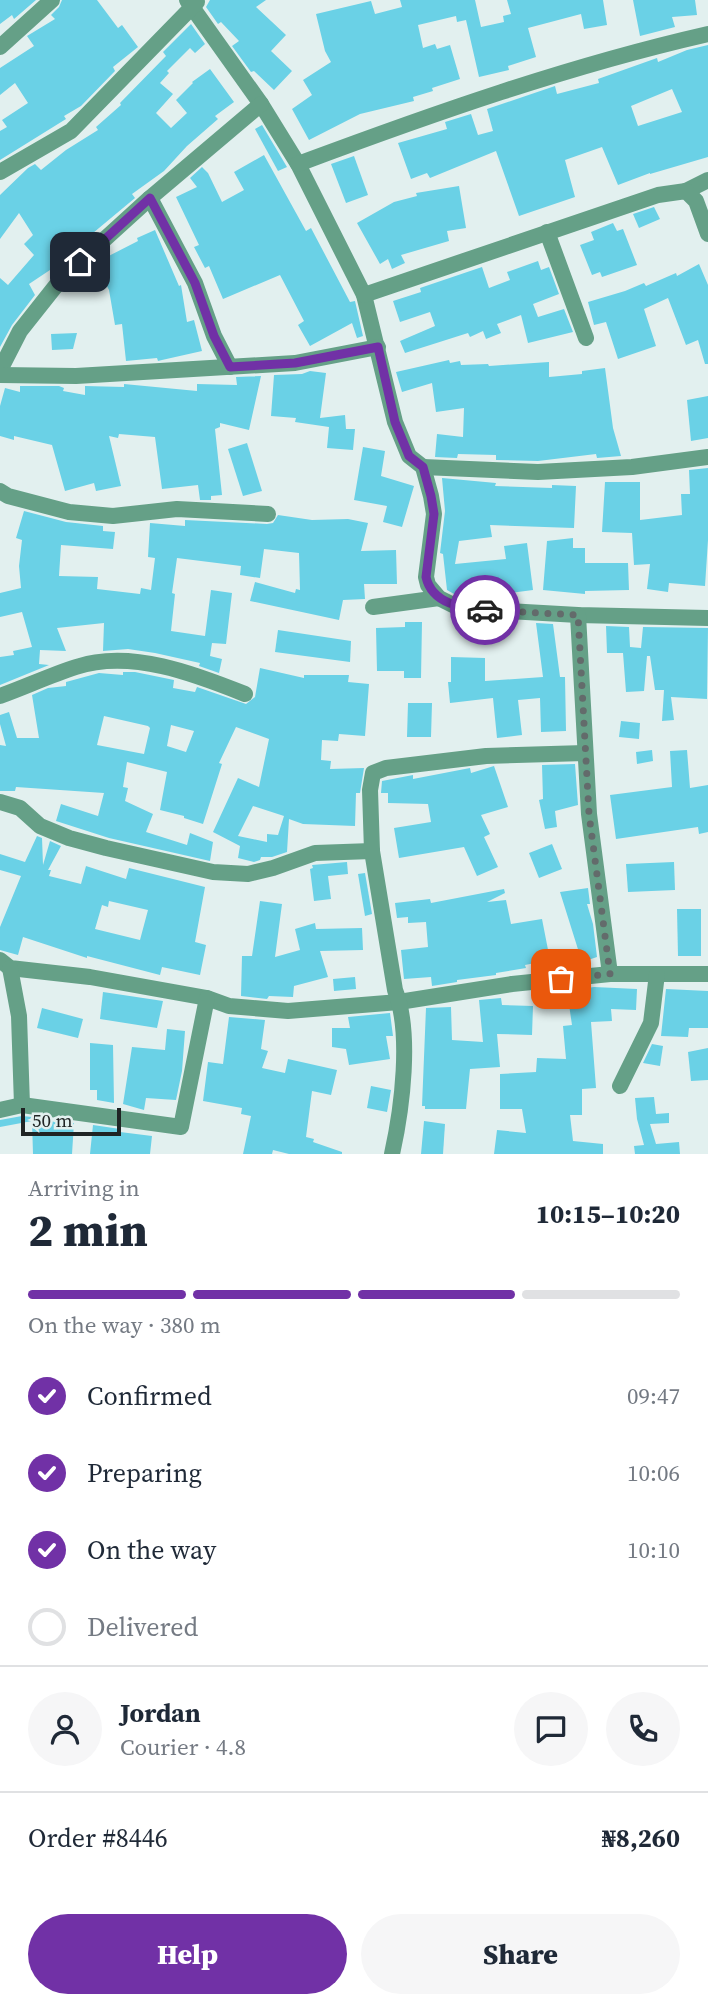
<!DOCTYPE html>
<meta charset="utf-8">
<style>
:root{--surface:#fff;--page:#f6f6f7;--text:#1f2937;--muted:#747a83;--line:#e0e1e3;--accent:#7131a6}
body{margin:0;font-family:"Source Serif 4",serif;background:var(--page);color:var(--text);height:100vh;display:flex;flex-direction:column;font-size:26px;white-space:nowrap}
*{box-sizing:border-box;margin:0}
p{font-size:23px;color:var(--muted)}
.icon{flex:none;width:38px;height:38px;fill:none;stroke:currentColor;stroke-width:2;stroke-linecap:round;stroke-linejoin:round}
.map{position:relative;height:1154px;overflow:hidden}
.details{display:flex;flex-direction:column;background:var(--surface);flex:1}
.details>*{flex:none}
.scale{position:absolute;left:21px;bottom:18px;width:100px;box-sizing:border-box;padding-left:7px;border:4px solid #1f2424;border-top:0;font-size:19px;line-height:24px;white-space:nowrap;color:#1f2424;-webkit-text-stroke:5px #e2f0ef;paint-order:stroke}
.pin{position:absolute;display:grid;place-items:center;width:60px;height:60px;color:#fff;margin:-30px;border-radius:14px;box-shadow:0 4px 10px #0006}
.courier{position:absolute;display:grid;place-items:center;width:70px;height:70px;margin:-35px;border:5px solid #7131a6;border-radius:50%;background:#fff;color:#222;box-shadow:0 2px 9px #0007}
.overview em{font-style:normal;font-weight:800}
.overview div{display:flex;flex-direction:column-reverse}
.overview{display:flex;align-items:center;justify-content:space-between;height:119px;padding:0 28px}
h1{font-size:46px;font-weight:800;line-height:52px}
.bar{display:grid;grid-template-columns:repeat(4,1fr);gap:10px 7px;align-content:center;height:84px;padding:0 28px}
.bar i{height:9px;border-radius:5px;background:var(--line)}
.bar .current{background:var(--accent)}
.bar p{grid-column:span 4}
.line{display:flex;align-items:center;gap:18px;padding:0 28px;border-top:2px solid var(--line)}
.line div{flex:1}
.round{display:grid;place-items:center;flex:none;width:74px;height:74px;border-radius:37px;background:var(--page)}
ol{padding:0 28px;list-style:none}
li{display:flex;align-items:center;gap:21px;height:77px}
li p{margin-inline-start:auto}
li .icon{padding:7px;border-radius:50%;background:var(--accent);color:#fff;stroke-width:4}
li:last-child{color:var(--muted)}
li i{width:38px;height:38px;border:4px solid var(--line);border-radius:50%}
.action{display:flex;gap:14px;margin-top:auto;padding:14px 28px}
.action a{flex:1;height:80px;border-radius:42px;background:var(--accent);color:#fff;font-size:28px;font-weight:800;line-height:80px;text-align:center}
.action a+a{background:var(--page);color:var(--text)}
.map>svg:first-child{display:block}
.building{fill:#6ad1e6;fill-rule:evenodd}
.lines{fill:none;stroke-linecap:round;stroke-linejoin:round}
.minor{stroke:#65a087;stroke-width:16}
.done{stroke:#636b6b;stroke-width:7;stroke-dasharray:0 12.6}
.route{stroke:#7131a6;stroke-width:9}
</style>
<div class="map">
<svg width="708" height="1154" viewBox="0 0 708 1154">
<rect width="100%" height="100%" fill="#e2f0ef"/>
<g class="building">
<polygon points="0,0 36,0 14,19 12,15 0,24"/>
<polygon points="62,0 97,0 118,28 122,25 138,47 113,67 115,71 81,106 64,116 66,119 0,160 0,131 7,127 2,120 28,103 15,83 0,95 0,68 34,46 27,36 55,19 51,15 59,7"/>
<polygon points="210,0 266,0 256,7 286,35 271,51 292,71 274,90 254,71 251,72 232,46 239,41 221,22 218,24 206,7"/>
<polygon points="400,0 475,0 481,27 504,22 503,16 511,14 507,0 603,0 607,25 584,29 581,14 528,28 536,57 508,66 509,70 479,77 466,20 457,22 456,16 418,25 423,48 435,44 437,49 450,45 460,79 432,88 433,91 413,97 414,101 360,114 309,140 292,109 312,95 303,80 331,62 325,51 316,14 371,1 375,14 402,7"/>
<polygon points="633,0 695,0 697,15 672,17 675,27 640,36"/>
<polygon points="191,24 205,44 195,53 190,48 167,71 169,73 160,83 173,94 156,113 171,128 187,113 176,100 193,83 192,82 210,69 234,102 215,116 218,119 187,146 164,171 132,194 135,198 87,238 89,240 71,256 29,284 35,295 12,325 0,347 0,278 8,285 34,255 24,244 33,235 19,213 0,239 0,195 28,168 35,164 41,170 66,150 98,130 96,127 121,105 120,103 166,56 163,52"/>
<path d="M708,45V157L650,174V173L618,185L602,147L565,160L575,197L519,216L496,151L430,178L427,173L411,179L398,143L447,129L445,122L471,114L478,135L493,131L487,109L555,86L557,94L599,83L598,79L657,58L658,62L687,50ZM672,89L682,112L638,126L631,106Z"/>
<polygon points="262,125 287,167 278,171 255,129"/>
<polygon points="264,155 306,231 311,228 350,302 355,301 363,336 357,338 352,323 310,346 298,325 304,321 280,275 223,299 209,266 205,268 194,247 199,245 176,197 197,187 190,178 202,167 208,173 222,202 244,190 234,172"/>
<polygon points="354,156 368,195 346,203 331,164"/>
<polygon points="459,186 466,228 447,231 449,241 401,255 405,263 392,269 388,259 380,264 357,223 394,202 417,196 416,193"/>
<polygon points="654,207 660,219 639,228 633,214"/>
<polygon points="613,223 617,231 623,229 637,265 602,277 600,272 592,275 580,245 594,240 591,232"/>
<polygon points="155,230 179,286 181,285 187,322 194,320 202,351 162,360 158,361 157,358 126,361 122,324 115,325 109,290 95,263 138,241 137,238"/>
<polygon points="538,261 541,270 549,267 559,294 533,304 538,317 564,309 573,332 528,343 521,315 497,324 501,333 486,339 483,331 470,337 468,333 405,353 400,341 435,326 430,312 400,322 393,301 421,292 420,288 482,267 489,288 510,280 507,272"/>
<polygon points="699,264 708,285 708,364 705,364 698,340 686,345 668,298 644,309 656,346 618,359 606,322 594,325 588,302 625,291 644,283 646,286 676,273 677,276"/>
<polygon points="77,333 73,349 52,350 51,334"/>
<polygon points="449,360 450,363 460,361 461,365 488,364 489,366 549,362 549,377 582,374 582,371 605,368 613,428 621,456 597,458 596,454 538,461 496,460 496,455 458,454 457,458 435,457 437,434 463,437 464,408 436,412 432,383 402,392 396,372"/>
<polygon points="310,371 326,373 320,418 345,415 346,429 355,429 353,450 327,448 329,427 295,422 296,418 271,416 274,375 302,374"/>
<polygon points="261,376 249,430 220,423 220,427 215,429 222,495 211,496 211,500 200,500 198,485 162,489 155,437 119,434 118,438 109,436 121,486 96,491 94,483 65,491 52,445 14,436 14,440 0,436 0,406 5,388 20,392 20,386 59,386 64,388 63,391 85,395 85,386 124,387 124,384 197,391 197,384 237,385 236,377"/>
<polygon points="708,396 708,438 691,441 687,400"/>
<polygon points="247,443 262,491 243,496 228,449"/>
<polygon points="363,447 385,451 381,476 414,486 402,527 383,522 387,506 354,500"/>
<polygon points="708,468 708,540 705,586 669,583 668,592 647,589 650,564 634,565 632,533 602,532 605,482 640,482 640,520 682,515 681,494 690,494 689,470"/>
<polygon points="442,478 496,483 495,486 552,488 552,485 576,486 574,528 490,525 492,537 459,541 455,564 506,559 504,546 527,543 533,590 510,593 509,588 454,594 447,590 443,554 440,553 445,511"/>
<polygon points="24,511 66,522 103,526 103,531 115,532 113,549 61,545 59,576 98,577 97,589 140,594 141,588 151,590 155,558 148,557 150,523 185,526 185,520 267,524 273,523 278,515 312,520 348,519 368,523 361,551 396,550 397,584 364,584 365,599 343,600 339,620 250,601 255,582 295,593 296,589 300,590 299,553 264,549 260,578 240,575 241,566 177,558 172,593 175,594 171,631 205,636 211,590 232,593 226,644 212,643 210,656 222,659 219,673 199,666 200,663 155,653 128,649 103,651 104,623 57,628 66,651 40,650 39,664 49,665 0,685 0,657 14,655 13,651 32,647 22,612 0,617 0,593 21,588 19,566 22,540 16,538"/>
<polygon points="573,538 573,548 585,548 585,563 628,563 629,590 585,591 585,594 543,590 547,541"/>
<polygon points="405,622 422,622 421,678 404,678 404,671 377,671 376,628 405,627"/>
<polygon points="536,623 553,624 560,677 565,677 566,731 541,732 540,698 518,700 522,735 497,738 493,698 450,703 448,682 451,682 451,657 485,658 485,681 543,677"/>
<polygon points="606,626 629,627 630,647 641,648 643,627 708,628 707,699 671,697 674,720 662,721 664,690 655,690 650,656 647,656 644,691 626,692 623,653 607,653"/>
<polygon points="278,630 351,641 350,662 275,652"/>
<path d="M260,668L304,678V675H349L348,682L369,684L365,736L339,734L338,741L322,740L321,760L331,761L330,769L364,768L360,793H356L355,826L303,824L289,819L287,852L272,857H261L260,860L254,862L238,858L240,846L213,832L238,778L259,787L269,739L236,727L219,763L222,764L203,824L184,818V816L160,810L167,772L127,762L123,787L128,788L125,801L153,814L146,832L187,845L190,833L213,842L210,861L109,838L56,821L61,804L98,816L104,793L16,787L15,791H0V745L6,746L0,724V715L9,712L17,738H39L32,695L48,688L66,686V682L99,673L123,675V672H135L174,680L173,688L195,692L197,687L246,704L255,697ZM104,716L148,726L150,728L144,754L97,745ZM171,725L194,731L186,752L167,746ZM253,806L284,816L278,835L267,834V842L238,836Z"/>
<polygon points="408,703 432,703 431,737 407,737"/>
<polygon points="621,721 640,723 639,739 619,737"/>
<polygon points="652,750 653,761 637,764 636,752"/>
<polygon points="687,750 690,788 708,785 708,832 699,834 698,827 616,839 610,795 672,787 670,751"/>
<polygon points="575,764 578,805 555,811 557,827 545,829 539,800 543,799 542,765"/>
<polygon points="494,766 508,807 481,815 490,834 484,837 498,867 477,876 464,847 399,858 394,828 431,822 428,804 388,803 388,793 381,793 382,781 413,775 413,779 470,768 471,773"/>
<path d="M37,836L42,838L43,865L50,841L61,846L48,870H51L49,876L81,884L86,866L126,879L129,868L205,887L195,942L206,945L200,975L162,967L160,975L87,956V958L23,937L18,955L0,950V927L21,876L0,870V854L25,862ZM109,901L148,910L140,940L95,929L102,905L108,907Z"/>
<polygon points="552,844 562,869 539,878 529,853"/>
<polygon points="347,862 348,874 328,876 331,899 314,901 310,869 313,868 312,865"/>
<polygon points="674,862 675,890 628,892 626,864"/>
<polygon points="365,873 372,914 365,916 358,874"/>
<polygon points="588,888 590,904 587,904 593,924 597,957 582,962 560,892"/>
<polygon points="504,889 505,893 487,902 506,900 511,924 542,919 550,960 525,965 526,968 496,973 496,975 457,980 457,982 432,986 431,977 404,979 401,950 428,947 426,922 408,923 408,917 397,918 395,903 430,899 431,903"/>
<polygon points="260,901 282,904 275,957 300,950 295,929 315,923 316,929 362,928 363,950 320,951 328,977 294,986 293,997 269,996 267,999 241,996 242,956 252,956"/>
<polygon points="677,909 701,909 701,956 678,956"/>
<polygon points="355,977 356,989 334,991 333,979"/>
<polygon points="594,987 637,989 636,1010 611,1009 612,1021 591,1022 596,1088 582,1089 582,1115 570,1115 573,1141 603,1144 603,1154 494,1154 497,1130 526,1133 522,1109 500,1109 500,1074 536,1072 537,1058 566,1059 563,1026 572,1025 567,991"/>
<polygon points="666,989 708,991 708,1028 689,1028 688,1037 661,1036"/>
<polygon points="103,992 163,1001 157,1028 100,1019"/>
<polygon points="501,998 502,1005 533,1006 532,1035 497,1034 500,1067 470,1069 466,1109 425,1109 425,1106 422,1106 426,1008 451,1007 452,1040 483,1042 479,1000"/>
<polygon points="42,1008 83,1019 78,1038 37,1028"/>
<polygon points="390,1013 393,1036 386,1036 390,1059 349,1065 346,1049 332,1047 332,1028 350,1028 348,1017"/>
<polygon points="229,1017 265,1020 261,1049 268,1051 262,1068 285,1073 288,1059 337,1070 331,1095 312,1091 306,1137 314,1139 313,1142 342,1152 342,1154 289,1154 273,1150 272,1154 243,1154 251,1116 241,1114 242,1108 203,1101 208,1062 223,1064"/>
<polygon points="167,1029 185,1031 182,1071 176,1100 146,1098 144,1110 123,1104 132,1047 165,1050"/>
<polygon points="90,1043 113,1045 114,1103 97,1100 97,1090 90,1090"/>
<polygon points="652,1044 663,1046 660,1066 643,1063"/>
<polygon points="708,1048 708,1080 691,1081 688,1052"/>
<polygon points="371,1086 391,1090 387,1112 367,1108"/>
<polygon points="654,1097 656,1114 669,1113 669,1123 650,1124 656,1144 679,1142 680,1154 635,1154 634,1146 644,1145 637,1119 635,1098"/>
<polygon points="22,1116 43,1118 33,1120 74,1123 72,1154 33,1154 32,1121 0,1127 0,1120"/>
<polygon points="424,1121 445,1124 443,1154 421,1154"/>
<polygon points="93,1125 120,1129 120,1132 152,1136 150,1154 90,1154"/>
</g>
<g class="lines">
<g class="minor">
<polyline points="187,0 261,104 298,164 364,295 395,422 409,456 423,467 431,496 434,514 426,577 428,585 439,598 455,606 470,609 578,615 708,618"/>
<polyline points="0,47 52,0"/>
<path d="M298,164C432,114 568,66 708,34"/>
<polyline points="0,172 71,131 197,2"/>
<polyline points="686,191 708,180"/>
<polyline points="150,198 195,283 214,336 230,367"/>
<polyline points="547,232 586,338"/>
<polyline points="364,295 658,195 686,191 696,201 708,234"/>
<polyline points="0,370 20,331 62,278 150,198 261,104"/>
<polyline points="0,375 76,376 295,363 378,347"/>
<polyline points="423,467 538,472 632,467 708,457"/>
<polyline points="0,491 8,496 69,512 113,516 177,509 268,514"/>
<polyline points="373,607 439,598"/>
<polyline points="578,615 589,814 610,974"/>
<path d="M0,696C25,687 51,675 76,667C131,649 195,674 245,694"/>
<polyline points="0,802 20,808 40,826 69,838 106,848 213,872 248,874 273,868 315,853 372,851"/>
<polyline points="0,960 10,968 90,977 207,998 229,1006 288,1011 399,1002 512,984 610,974 708,974"/>
<polyline points="10,968 19,1016 22,1105"/>
<polyline points="620,1086 651,1023 657,974"/>
<polyline points="0,1110 22,1105 181,1127 207,998"/>
<path d="M392,1154C402,1109 412,1033 395,990L372,851L370,790L373,773L386,768L486,756L585,753"/>
</g>
</g>
<g class="lines">
<polyline class="done" points="485,610 578,615 589,814 610,974 561,979"/>
<path class="route" d="M80,262L150,198L195,283L214,336L230,367L295,363L378,347L395,422L409,456L423,467L431,496L434,514L426,577C432,604 462,608 485,610"/>
</g>
</svg>
<div class="scale">50 m</div>
<div class="pin" style="left:561px;top:979px;background:#ea580c"><svg class="icon" aria-label="bag" viewBox="0 0 24 24"><path d="M5 8h14l-1 12H6zM9 8a3 3 0 0 1 6 0"/></svg></div>
<div class="pin" style="left:80px;top:262px;background:#1f2937"><svg class="icon" aria-label="home" viewBox="0 0 24 24"><path d="M3 11l9-7 9 7M6 9v11h12V9"/></svg></div>
<div class="courier" style="left:485px;top:610px"><svg class="icon" aria-label="car" viewBox="0 0 24 24"><path d="M5 17H2v-5l4-1 3-4h7l3 4 3 1v5h-3M9 17h6M6 11h13"/><circle cx="7" cy="17" r="2"/><circle cx="17" cy="17" r="2"/></svg></div>
</div>
<section class="details">
<div class="overview"><div><h1>2 min</h1><p>Arriving in</p></div><em>10:15–10:20</em></div>
<div class="bar"><i class="current"></i><i class="current"></i><i class="current"></i><i></i><p>On the way · 380 m</p></div>
<ol>
<li><svg class="icon" aria-label="check" viewBox="0 0 24 24"><path d="M5 12l5 5 9-10"/></svg>Confirmed<p>09:47</p></li>
<li><svg class="icon" aria-label="check" viewBox="0 0 24 24"><path d="M5 12l5 5 9-10"/></svg>Preparing<p>10:06</p></li>
<li><svg class="icon" aria-label="check" viewBox="0 0 24 24"><path d="M5 12l5 5 9-10"/></svg>On the way<p>10:10</p></li>
<li><i></i>Delivered</li>
</ol>
<div class="line" style="height:126px"><a class="round"><svg class="icon" aria-label="person" viewBox="0 0 24 24"><circle cx="12" cy="8" r="4"/><path d="M4 21q1-7 8-7t8 7"/></svg></a><div><b>Jordan</b><p>Courier · 4.8</p></div><a class="round"><svg class="icon" aria-label="chat" viewBox="0 0 24 24"><path d="M4 5h16v11H9l-5 4z"/></svg></a><a class="round"><svg class="icon" aria-label="phone" viewBox="0 0 24 24"><path d="M5 4h4l2 5-3 2q2 4 5 5l2-3 5 2v4C11 20 4 13 5 4z"/></svg></a></div>
<div class="line" style="height:91px"><div>Order #8446</div><b>₦8,260</b></div>
<div class="action"><a>Help</a><a>Share</a></div>
</section>
